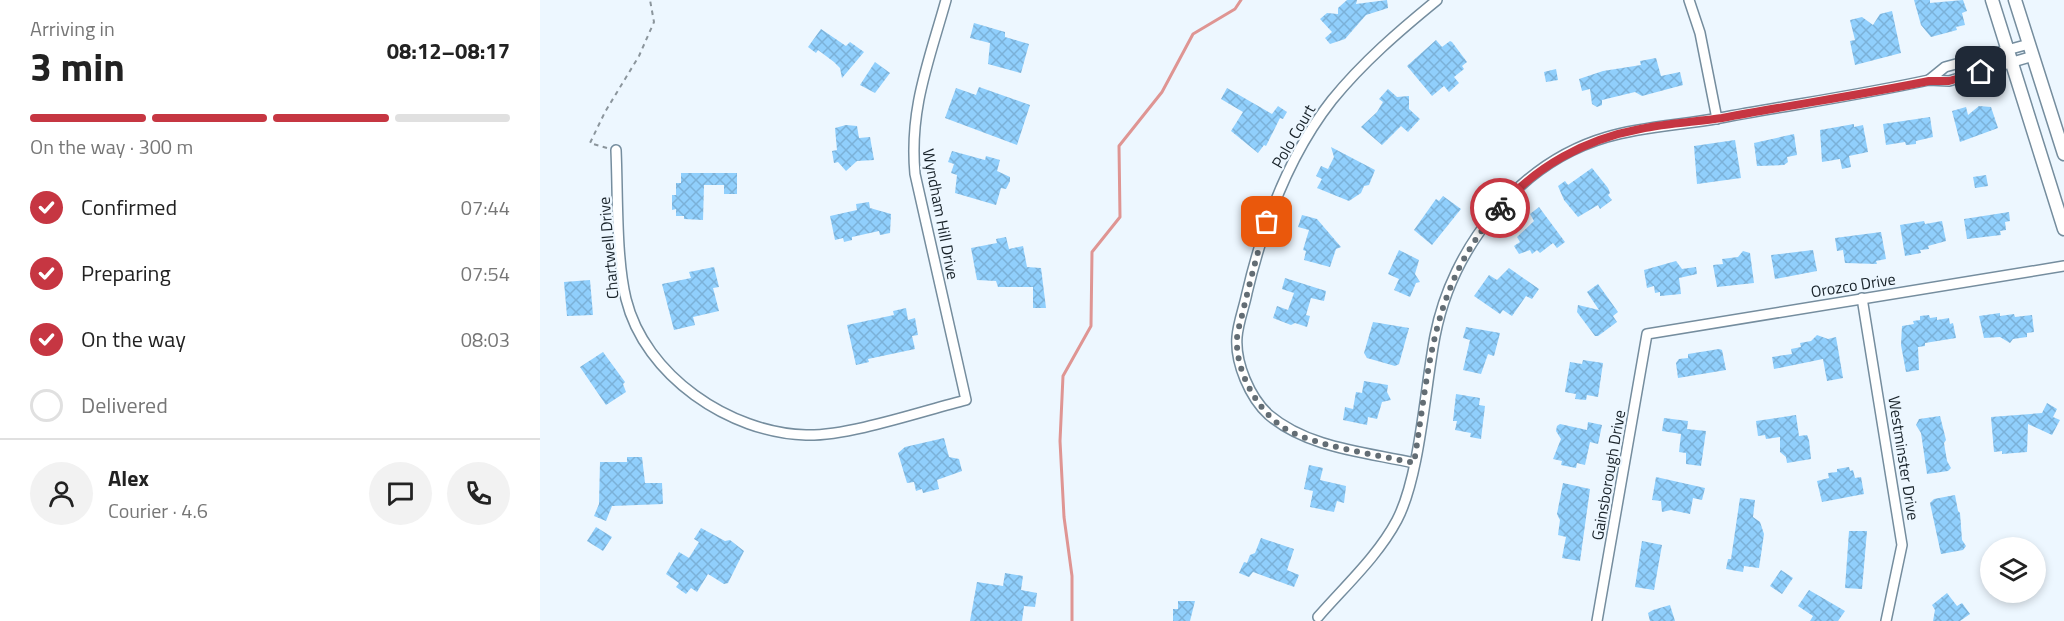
<!DOCTYPE html>
<meta charset="utf-8">
<style>
:root{--surface:#fff;--page:#f2f2f2;--text:#222;--muted:#767676;--line:#e0e0e0;--accent:#c63642}
body{margin:0;font-family:"Titillium Web",sans-serif;background:var(--page);color:var(--text);height:100vh;display:flex;flex-direction:column;font-size:22px;white-space:nowrap}
*{box-sizing:border-box;margin:0}
p{font-size:20px;color:var(--muted)}
.icon{flex:none;width:33px;height:33px;fill:none;stroke:currentColor;stroke-width:2;stroke-linecap:round;stroke-linejoin:round}
.map{position:relative;flex:1;overflow:hidden}
.sheet{display:flex;flex-direction:column;background:var(--surface);width:540px}
.sheet>*{flex:none}
.controls{position:absolute;left:1440px;top:537px;display:grid;gap:12px}
.controls a{display:grid;place-items:center;width:66px;height:66px;border-radius:50%;background:var(--surface);box-shadow:0 3px 9px #0003;font-size:30px}
.pin{position:absolute;display:grid;place-items:center;width:51px;height:51px;color:#fff;margin:-26px;border-radius:12px;box-shadow:0 3px 9px #0006}
.courier{position:absolute;display:grid;place-items:center;width:60px;height:60px;margin:-30px;border:4px solid #c63642;border-radius:50%;background:#fff;color:#222;box-shadow:0 2px 8px #0007}
.headline em{font-style:normal;font-weight:700}
.headline div{display:flex;flex-direction:column-reverse}
.headline{display:flex;align-items:center;justify-content:space-between;height:102px;padding:0 30px}
h1{font-size:39px;font-weight:700;line-height:45px}
.bar{display:grid;grid-template-columns:repeat(4,1fr);gap:9px 6px;align-content:center;height:72px;padding:0 30px}
.bar i{height:8px;border-radius:4px;background:var(--line)}
.bar .selected{background:var(--accent)}
.bar p{grid-column:span 4}
.line{display:flex;align-items:center;gap:15px;padding:0 30px;border-top:2px solid var(--line)}
.line div{flex:1}
.round{display:grid;place-items:center;flex:none;width:63px;height:63px;border-radius:32px;background:var(--page)}
ol{padding:0 30px;list-style:none}
li{display:flex;align-items:center;gap:18px;height:66px}
li p{margin-inline-start:auto}
li .icon{padding:6px;border-radius:50%;background:var(--accent);color:#fff;stroke-width:4}
li:last-child{color:var(--muted)}
li i{width:33px;height:33px;border:3px solid var(--line);border-radius:50%}
main{display:flex;flex:1;min-height:0}
.map>svg:first-child{display:block}
.lines{fill:none;stroke-linecap:round;stroke-linejoin:round}
.stream{stroke:#df9593;stroke-width:3}
.building{fill:url(#building-cross-hatch)}
.street-casing{stroke:#758d9e;stroke-width:12}
.secondary-casing{stroke:#758d9e;stroke-width:15}
.path{stroke:#8b959c;stroke-width:2;stroke-dasharray:4.5 4.5;stroke-linecap:butt}
.street{stroke:#fff;stroke-width:9}
.secondary{stroke:#fff;stroke-width:12}
.done{stroke:#636d74;stroke-width:6;stroke-dasharray:0 10.8}
.route{stroke:#c63642;stroke-width:8}
.labels{text-anchor:middle;dominant-baseline:central;stroke-width:4.5;stroke-linejoin:round;paint-order:stroke}
.street-label{font-size:16px;fill:#182229;stroke:#edf7ff}
</style>
<main>
<section class="sheet">
<div class="headline"><div><h1>3 min</h1><p>Arriving in</p></div><em>08:12–08:17</em></div>
<div class="bar"><i class="selected"></i><i class="selected"></i><i class="selected"></i><i></i><p>On the way · 300 m</p></div>
<ol>
<li><svg class="icon" aria-label="check" viewBox="0 0 24 24"><path d="M5 12l5 5 9-10"/></svg>Confirmed<p>07:44</p></li>
<li><svg class="icon" aria-label="check" viewBox="0 0 24 24"><path d="M5 12l5 5 9-10"/></svg>Preparing<p>07:54</p></li>
<li><svg class="icon" aria-label="check" viewBox="0 0 24 24"><path d="M5 12l5 5 9-10"/></svg>On the way<p>08:03</p></li>
<li><i></i>Delivered</li>
</ol>
<div class="line" style="height:108px"><a class="round"><svg class="icon" aria-label="person" viewBox="0 0 24 24"><circle cx="12" cy="8" r="4"/><path d="M4 21q1-7 8-7t8 7"/></svg></a><div><b>Alex</b><p>Courier · 4.6</p></div><a class="round"><svg class="icon" aria-label="chat" viewBox="0 0 24 24"><path d="M4 5h16v11H9l-5 4z"/></svg></a><a class="round"><svg class="icon" aria-label="phone" viewBox="0 0 24 24"><path d="M5 4h4l2 5-3 2q2 4 5 5l2-3 5 2v4C11 20 4 13 5 4z"/></svg></a></div>
</section>
<div class="map">
<svg width="1524" height="621" viewBox="0 0 1524 621">
<defs>
<pattern id="building-cross-hatch" width="8" height="8" patternUnits="userSpaceOnUse" patternTransform="scale(1.5)"><rect width="8" height="8" fill="#90cffc"/><path d="M0 0l8 8M0 8l8-8" fill="none" stroke="#7bb1d8"/></pattern>
</defs>
<rect width="100%" height="100%" fill="#edf7ff"/>
<g class="lines">
<polyline class="stream" points="532,621 532,576 524,517 520,441 523,376 551,326 552,252 580,217 579,146 622,92 653,34 695,9 701,0"/>
</g>
<g class="building">
<polygon points="807,0 817,0 816,4 847,0 848,8 826,15 805,39 790,44 785,38 792,32 780,19 787,13 798,14 798,8"/>
<polygon points="1374,0 1390,0 1390,3 1423,0 1427,11 1422,13 1425,25 1416,27 1417,30 1391,37 1381,25"/>
<polygon points="1352,11 1361,53 1315,65 1310,41 1315,40 1310,20 1322,17 1333,25 1340,14"/>
<polygon points="434,23 465,32 465,37 489,44 481,73 448,64 450,43 430,38"/>
<polygon points="281,29 306,46 310,42 324,52 302,78 300,68 294,62 278,50 276,53 268,47"/>
<polygon points="896,40 902,47 910,41 912,42 927,62 922,66 924,69 914,77 919,83 909,92 904,86 892,96 867,66"/>
<polygon points="1116,58 1121,76 1140,72 1143,85 1102,96 1095,92 1062,100 1062,105 1057,107 1052,104 1050,89 1042,91 1039,79 1063,71 1101,65 1100,61"/>
<polygon points="335,62 350,73 335,93 320,85"/>
<polygon points="1016,69 1018,80 1006,82 1004,72"/>
<polygon points="439,87 490,105 477,145 405,118 416,88 436,95"/>
<polygon points="687,88 732,114 738,106 747,112 743,119 740,118 726,146 724,145 718,153 691,131 703,112 681,99"/>
<polygon points="848,89 857,97 869,96 869,109 880,119 868,132 861,126 842,145 821,127 837,112 843,102 839,99"/>
<polygon points="1439,106 1451,107 1458,128 1420,142 1412,111 1426,107 1428,115"/>
<polygon points="1390,117 1393,137 1376,141 1376,144 1366,145 1365,142 1346,145 1343,124"/>
<polygon points="1314,124 1314,127 1323,125 1328,152 1309,156 1311,167 1302,169 1300,159 1282,162 1280,130"/>
<polygon points="306,125 317,126 319,138 330,137 334,160 317,161 306,171 298,162 294,163 292,151 297,150 295,128"/>
<polygon points="1254,134 1257,155 1247,157 1248,162 1244,165 1217,166 1214,143"/>
<polygon points="1195,140 1201,178 1157,184 1154,146"/>
<polygon points="791,147 835,170 829,185 824,186 821,193 809,201 777,188 782,179 776,176 781,166 788,169 794,157"/>
<polygon points="412,151 445,160 446,156 460,160 457,171 470,177 470,181 466,189 461,188 456,205 415,193 417,175 411,173 414,164 408,162"/>
<polygon points="1052,168 1068,188 1070,193 1068,195 1072,200 1060,209 1058,205 1038,217 1024,200 1018,186 1025,181 1028,185"/>
<polygon points="141,173 197,173 197,194 184,194 184,185 164,185 163,220 144,219 144,216 136,216 136,209 132,210 132,195 136,195 136,183 141,183"/>
<polygon points="1446,175 1448,186 1435,188 1433,177"/>
<polygon points="903,196 921,209 892,245 874,230 896,199 899,201"/>
<polygon points="329,202 330,208 351,214 350,233 340,235 339,231 312,237 312,240 304,242 303,238 295,240 290,216 317,210 316,204"/>
<polygon points="999,207 1025,242 1017,248 1013,243 1000,253 997,250 992,254 990,250 979,254 974,246 980,242 977,237 994,221 990,214"/>
<polygon points="1469,212 1470,221 1465,222 1466,230 1460,231 1461,235 1427,239 1424,219"/>
<polygon points="762,215 777,219 801,247 796,249 790,267 764,260 766,251 763,250 769,230 758,227"/>
<polygon points="1384,221 1385,224 1402,221 1406,241 1388,246 1389,249 1380,250 1381,253 1365,256 1360,225"/>
<polygon points="1341,232 1346,259 1336,261 1337,264 1305,263 1303,250 1297,251 1295,238"/>
<polygon points="466,237 469,249 483,246 487,267 501,268 506,308 493,308 493,287 458,287 456,281 437,280 431,248 457,243 456,239"/>
<polygon points="859,250 879,260 875,274 880,282 876,283 870,297 854,290 859,279 848,274"/>
<polygon points="1273,250 1277,271 1235,279 1231,255"/>
<polygon points="1203,251 1210,253 1214,283 1177,287 1173,265 1183,264 1182,259 1198,257"/>
<polygon points="1136,261 1142,269 1156,267 1157,274 1139,278 1141,294 1120,296 1120,292 1115,293 1114,286 1107,288 1104,270"/>
<polygon points="174,267 179,287 173,288 179,311 153,317 155,325 134,330 122,284 151,278 149,272"/>
<polygon points="969,268 999,289 992,299 986,296 972,316 963,310 960,314 934,296 949,275 957,280"/>
<polygon points="745,278 786,291 784,301 771,298 766,315 770,316 767,327 755,323 751,325 733,318 737,306 748,310 754,293 742,289"/>
<polygon points="50,280 53,315 27,316 24,282"/>
<polygon points="1058,284 1078,312 1073,316 1077,322 1058,336 1055,336 1037,312 1038,305 1059,310 1047,292"/>
<polygon points="366,308 368,320 375,318 378,335 372,336 375,349 328,359 329,362 316,365 307,325 354,315 353,311"/>
<polygon points="1460,313 1460,316 1474,314 1475,317 1492,315 1494,332 1487,333 1487,337 1473,339 1470,343 1460,337 1444,338 1439,316"/>
<polygon points="1389,315 1390,318 1397,317 1397,320 1409,318 1410,324 1413,323 1416,338 1385,343 1385,346 1378,347 1379,370 1366,372 1361,345 1362,326 1374,324 1373,321 1380,320 1380,316"/>
<polygon points="833,322 869,328 859,364 855,366 827,358 824,353"/>
<polygon points="926,327 960,333 954,356 948,354 941,374 923,370 930,340 923,338"/>
<polygon points="1277,335 1288,339 1296,337 1303,378 1287,381 1283,359 1234,369 1232,357 1252,354 1251,349 1261,347 1260,343 1271,341"/>
<polygon points="1179,349 1182,350 1186,370 1138,378 1136,363 1139,359 1148,358 1148,354"/>
<polygon points="63,352 85,382 83,384 86,392 66,405 40,367"/>
<polygon points="1043,360 1063,363 1058,397 1047,395 1046,400 1035,399 1036,394 1025,392 1030,362 1042,364"/>
<polygon points="824,381 848,385 847,392 851,400 842,402 837,419 828,417 827,425 803,420 805,407 813,409 816,392 822,393"/>
<polygon points="916,394 940,398 939,405 945,406 941,439 930,437 931,433 915,430 917,421 913,421"/>
<polygon points="1507,403 1517,409 1513,417 1520,420 1512,435 1488,424 1487,452 1462,454 1462,451 1454,452 1451,417 1502,413"/>
<polygon points="1256,415 1259,436 1267,435 1269,440 1271,459 1247,463 1246,457 1240,452 1240,437 1226,439 1225,435 1218,436 1216,421"/>
<polygon points="1400,416 1406,440 1404,443 1407,461 1411,468 1408,471 1387,474 1381,433 1376,425 1379,419"/>
<polygon points="1124,418 1148,421 1147,429 1166,431 1161,466 1146,464 1146,453 1139,452 1141,434 1122,431"/>
<polygon points="1048,422 1062,425 1058,444 1050,442 1045,465 1037,463 1036,468 1021,465 1022,461 1013,459 1021,439 1016,431 1017,426 1020,424 1047,430"/>
<polygon points="404,438 409,457 419,459 422,471 397,480 399,489 383,493 382,489 376,491 374,482 367,483 358,453 365,447"/>
<polygon points="87,457 102,457 105,483 122,483 123,504 72,506 66,521 54,516 59,504 60,462 87,462"/>
<polygon points="769,465 783,468 780,480 806,486 804,503 797,501 794,512 770,507 773,491 764,489"/>
<polygon points="1309,467 1310,471 1313,470 1315,478 1321,477 1324,494 1282,502 1277,481 1289,478 1288,473 1297,472 1297,469"/>
<polygon points="1116,477 1165,488 1162,500 1153,498 1150,514 1131,510 1122,512 1121,501 1112,500"/>
<polygon points="1023,483 1050,489 1040,561 1022,558 1026,537 1018,535 1020,520 1017,514"/>
<polygon points="1415,495 1418,511 1420,513 1422,540 1426,546 1423,550 1401,554 1390,503 1394,499"/>
<polygon points="1200,498 1215,500 1213,517 1220,522 1224,534 1219,568 1204,566 1203,572 1186,569 1188,559 1191,559"/>
<polygon points="56,527 72,537 63,551 47,541"/>
<polygon points="161,528 185,541 190,540 204,551 188,583 184,584 168,574 157,592 151,588 146,594 136,587 139,583 126,574 139,552 149,558 159,542 154,539"/>
<polygon points="1309,531 1327,531 1322,589 1305,588"/>
<polygon points="721,538 754,549 747,570 759,575 754,587 713,572 709,577 699,573 704,562 707,563 710,555 715,553"/>
<polygon points="1102,541 1122,545 1114,590 1095,587"/>
<polygon points="1241,570 1253,578 1242,594 1230,586"/>
<polygon points="465,573 483,576 481,590 497,593 495,607 484,606 482,621 430,621 437,582 463,586"/>
<polygon points="1269,590 1305,611 1298,621 1270,621 1273,616 1258,606"/>
<polygon points="1407,593 1417,606 1422,603 1430,614 1420,621 1393,621 1395,610 1392,605"/>
<polygon points="638,601 655,601 650,621 633,621 633,609 638,609"/>
<polygon points="1130,605 1135,621 1110,621 1108,613 1113,610"/>
</g>
<g class="lines">
<g class="street-casing">
<g id="street">
<polyline points="1149,0 1160,33 1177,119"/>
<polyline points="1389,80 1405,67 1489,44"/>
<path d="M76,150C78,195 76,258 86,299C105,376 190,433 266,435C310,436 382,411 426,400L375,174C369,109 389,61 406,0"/>
<polyline points="1322,298 1362,545 1346,621"/>
<path d="M874,463C825,452 768,448 729,415C710,398 695,363 697,337C698,323 704,308 707,293C723,225 748,156 792,100C823,62 859,31 897,0"/>
<path d="M778,617C805,586 838,556 857,520C880,476 885,388 895,336C912,248 978,163 1067,137C1104,126 1143,125 1180,118C1250,105 1320,95 1389,80L1409,81L1493,56"/>
<polyline points="1057,621 1107,334 1524,266"/>
</g>
</g>
<g class="secondary-casing">
<g id="secondary">
<polyline points="1452,0 1524,229"/>
<polyline points="1475,0 1524,154"/>
</g>
</g>
<polyline class="path" points="67,148 50,143 65,112 99,56 114,22 110,0"/>
<use href="#street" class="street"/>
<use href="#secondary" class="secondary"/>
</g>
<g class="lines">
<path class="done" d="M727,222C718,250 711,278 704,307C702,317 698,328 697,338C695,374 721,418 753,433C790,449 834,454 874,463C890,365 891,286 960,208"/>
<path class="route" d="M960,208C996,166 1046,139 1100,129C1127,123 1155,122 1182,118C1251,105 1320,95 1389,81H1409L1441,72"/>
</g>
<g class="labels">
<g class="street-label">
<text transform="translate(753 136) rotate(-60)">Polo Court</text>
<text transform="translate(401 214) rotate(79)">Wyndham Hill Drive</text>
<text transform="translate(68 248) rotate(-95)">Chartwell Drive</text>
<text transform="translate(1313 285) rotate(-9)">Orozco Drive</text>
<text transform="translate(1364 458) rotate(81)">Westminster Drive</text>
<text transform="translate(1068 475) rotate(-80)">Gainsborough Drive</text>
</g>
</g>
</svg>
<div class="controls">
<a><svg class="icon" aria-label="layers" viewBox="0 0 24 24"><path d="M12 4l9 5-9 5-9-5zM3 14l9 5 9-5"/></svg></a>
</div>
<div class="pin" style="left:727px;top:222px;background:#ea580c"><svg class="icon" aria-label="bag" viewBox="0 0 24 24"><path d="M5 8h14l-1 12H6zM9 8a3 3 0 0 1 6 0"/></svg></div>
<div class="pin" style="left:1441px;top:72px;background:#1f2937"><svg class="icon" aria-label="home" viewBox="0 0 24 24"><path d="M3 11l9-7 9 7M6 9v11h12V9"/></svg></div>
<div class="courier" style="left:960px;top:208px"><svg class="icon" aria-label="bike" viewBox="0 0 24 24"><circle cx="6" cy="16" r="4"/><circle cx="18" cy="16" r="4"/><path d="M6 16l4-8h5l3 8M10 8l3 8H6M13 5h3"/></svg></div>
</div>
</main>
